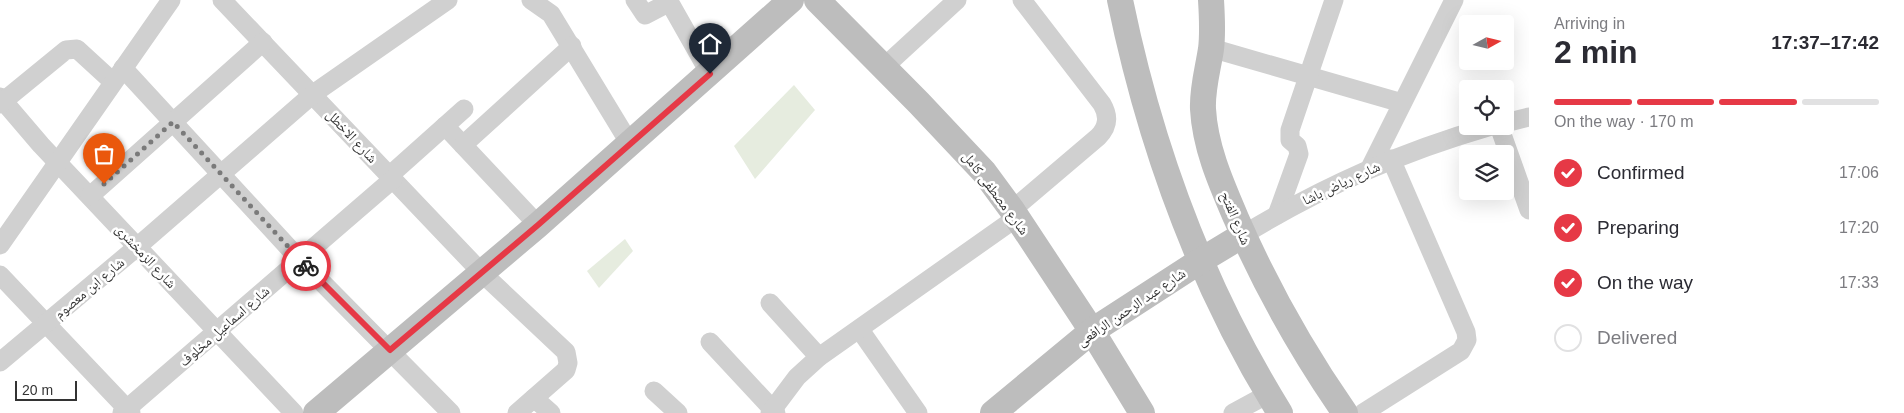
<!DOCTYPE html>
<meta charset="utf-8">
<style>
:root{--surface:#fff;--page:#f2f2f3;--text:#2b2b33;--muted:#7c7c81;--line:#e1e1e2;--accent:#e63946}
body{margin:0;font-family:Arial,"Noto Naskh Arabic",sans-serif;background:var(--page);color:var(--text);height:100vh;display:flex;flex-direction:column;font-size:19px;white-space:nowrap}
*{box-sizing:border-box;margin:0}
p{font-size:16px;color:var(--muted)}
.icon{flex:none;width:28px;height:28px;fill:none;stroke:currentColor;stroke-width:2;stroke-linecap:round;stroke-linejoin:round}
.map{position:relative;flex:1;overflow:hidden}
.drawer{display:flex;flex-direction:column;background:var(--surface);width:375px}
.drawer>*{flex:none}
.needle{width:32px;rotate:82deg}
.buttons{position:absolute;left:1459px;top:15px;display:grid;gap:10px}
.buttons a{display:grid;place-items:center;width:55px;height:55px;border-radius:5px;background:var(--surface);box-shadow:0 5px 20px #0002;font-size:25px}
.scale{position:absolute;left:15px;bottom:12px;width:62px;box-sizing:border-box;padding-left:5px;border:2px solid #333;border-top:0;font-size:14px;line-height:18px;white-space:nowrap;color:#333;-webkit-text-stroke:4px #fff;paint-order:stroke}
.pin{position:absolute;display:grid;place-items:center;width:42px;height:42px;color:#fff;margin:-51px -21px;border-radius:50% 50% 50% 0;rotate:-45deg;box-shadow:0 0 5px #0007}
.pin .icon{rotate:45deg}
.courier{position:absolute;display:grid;place-items:center;width:50px;height:50px;margin:-25px;border:4px solid #e63946;border-radius:50%;background:#fff;color:#222;box-shadow:0 1px 6px #0007}
.overview em{font-style:normal;font-weight:800}
.overview div{display:flex;flex-direction:column-reverse}
.overview{display:flex;align-items:center;justify-content:space-between;height:85px;padding:0 25px}
h1{font-size:32px;font-weight:800;line-height:38px}
.bar{display:grid;grid-template-columns:repeat(4,1fr);gap:8px 5px;align-content:center;height:60px;padding:0 25px}
.bar i{height:6px;border-radius:4px;background:var(--line)}
.bar .on{background:var(--accent)}
.bar p{grid-column:span 4}
ol{padding:0 25px;list-style:none}
li{display:flex;align-items:center;gap:15px;height:55px}
li p{margin-inline-start:auto}
li .icon{padding:5px;border-radius:50%;background:var(--accent);color:#fff;stroke-width:4}
li:last-child{color:var(--muted)}
li i{width:28px;height:28px;border:2px solid var(--line);border-radius:50%}
main{display:flex;flex:1;min-height:0}
.map>svg:first-child{display:block}
.green{fill:#e6ecdf}
.lines{fill:none;stroke-linecap:round;stroke-linejoin:round}
.street{stroke:#d0d0d0;stroke-width:19}
.secondary{stroke:#bdbdbd;stroke-width:26}
.done{stroke:#7a7a7a;stroke-width:5;stroke-dasharray:0 9}
.route{stroke:#e63946;stroke-width:6}
.labels{text-anchor:middle;dominant-baseline:central;stroke-width:5;stroke-linejoin:round;paint-order:stroke}
.street-label{font-size:14px;fill:#333;stroke:#fff}
</style>
<main>
<div class="map">
<svg width="1529" height="413" viewBox="0 0 1529 413">
<rect width="100%" height="100%" fill="#fff"/>
<g class="green">
<polygon points="794,85 815,110 755,179 734,146"/>
<polygon points="625,239 633,251 599,288 587,271"/>
</g>
<g class="lines">
<g class="street">
<polyline points="222,0 482,273 566,352 568,363 566,370 517,413"/>
<polyline points="531,0 551,14 630,144"/>
<polyline points="635,0 645,15 666,4 671,5 710,74"/>
<polyline points="1211,48 1402,103"/>
<polyline points="884,67 957,0"/>
<polyline points="123,68 300,260 451,413"/>
<polyline points="0,97 41,145 294,413"/>
<polyline points="0,104 66,50 77,49 113,82"/>
<polyline points="1505,123 1529,117"/>
<polyline points="445,126 538,225"/>
<polyline points="1499,126 1529,210"/>
<polyline points="463,145 572,46"/>
<polyline points="1370,168 1454,0"/>
<polyline points="389,176 464,109"/>
<polyline points="90,196 263,42"/>
<path d="M1012,210L1098,137C1108,127 1109,116 1102,104L1022,0"/>
<polyline points="1277,215 1299,154 1297,146 1290,140 1290,130 1334,0"/>
<path d="M1243,235C1324,186 1401,152 1491,126"/>
<polyline points="0,245 171,0"/>
<polyline points="0,275 131,413"/>
<polyline points="770,303 819,357"/>
<polyline points="860,330 918,413"/>
<polyline points="710,342 776,413"/>
<polyline points="0,362 137,247 313,94 448,0"/>
<polyline points="654,391 678,413"/>
<polyline points="534,398 551,413"/>
<polyline points="122,413 393,179"/>
<polyline points="770,413 797,377 819,357 1016,218"/>
<polyline points="1233,413 1268,394"/>
<polyline points="1363,413 1461,351 1467,340 1466,332 1391,159"/>
</g>
<g class="secondary">
<polyline points="817,0 919,103 984,172 1012,210 1092,331 1142,413"/>
<path d="M1120,0C1150,146 1201,286 1280,413"/>
<path d="M1211,0C1212,16 1213,33 1211,49C1208,69 1202,89 1203,109C1205,147 1221,183 1236,218C1266,287 1302,351 1345,413"/>
<polyline points="316,413 538,225 791,0"/>
<polyline points="993,413 1092,331 1200,261 1243,235"/>
</g>
</g>
<g class="lines">
<polyline class="done" points="104,184 173,122 306,266"/>
<polyline class="route" points="306,266 390,350 538,225 710,74"/>
</g>
<g class="labels">
<g class="street-label">
<text transform="translate(352 136) rotate(47)">شارع الاخطل</text>
<text transform="translate(1341 183) rotate(-25)">شارع رياض باشا</text>
<text transform="translate(996 193) rotate(53)">شارع مصطفى كامل</text>
<text transform="translate(1236 218) rotate(67)">شارع الفتح</text>
<text transform="translate(146 256) rotate(47)">شارع الزمخشرى</text>
<text transform="translate(89 288) rotate(-40)">شارع ابن معصوم</text>
<text transform="translate(1131 307) rotate(-34)">شارع عبد الرحمن الرافعى</text>
<text transform="translate(224 326) rotate(-41)">شارع اسماعيل مخلوف</text>
</g>
</g>
</svg>
<div class="buttons">
<a><svg class="needle" viewBox="-14 -14 28 28"><path d="M0-13l5 13h-10z" fill="#e53935"/><path d="M0 13l5-13h-10z" fill="#7c7c81"/></svg></a>
<a><svg class="icon" aria-label="locate" viewBox="0 0 24 24"><circle cx="12" cy="12" r="6"/><path d="M12 2v4M12 18v4M2 12h4M18 12h4"/></svg></a>
<a><svg class="icon" aria-label="layers" viewBox="0 0 24 24"><path d="M12 4l9 5-9 5-9-5zM3 14l9 5 9-5"/></svg></a>
</div>
<div class="scale">20 m</div>
<div class="pin" style="left:104px;top:184px;background:#ea580c"><svg class="icon" aria-label="bag" viewBox="0 0 24 24"><path d="M5 8h14l-1 12H6zM9 8a3 3 0 0 1 6 0"/></svg></div>
<div class="pin" style="left:710px;top:74px;background:#1f2937"><svg class="icon" aria-label="home" viewBox="0 0 24 24"><path d="M3 11l9-7 9 7M6 9v11h12V9"/></svg></div>
<div class="courier" style="left:306px;top:266px"><svg class="icon" aria-label="bike" viewBox="0 0 24 24"><circle cx="6" cy="16" r="4"/><circle cx="18" cy="16" r="4"/><path d="M6 16l4-8h5l3 8M10 8l3 8H6M13 5h3"/></svg></div>
</div>
<section class="drawer">
<div class="overview"><div><h1>2 min</h1><p>Arriving in</p></div><em>17:37–17:42</em></div>
<div class="bar"><i class="on"></i><i class="on"></i><i class="on"></i><i></i><p>On the way · 170 m</p></div>
<ol>
<li><svg class="icon" aria-label="check" viewBox="0 0 24 24"><path d="M5 12l5 5 9-10"/></svg>Confirmed<p>17:06</p></li>
<li><svg class="icon" aria-label="check" viewBox="0 0 24 24"><path d="M5 12l5 5 9-10"/></svg>Preparing<p>17:20</p></li>
<li><svg class="icon" aria-label="check" viewBox="0 0 24 24"><path d="M5 12l5 5 9-10"/></svg>On the way<p>17:33</p></li>
<li><i></i>Delivered</li>
</ol>
</section>
</main>
